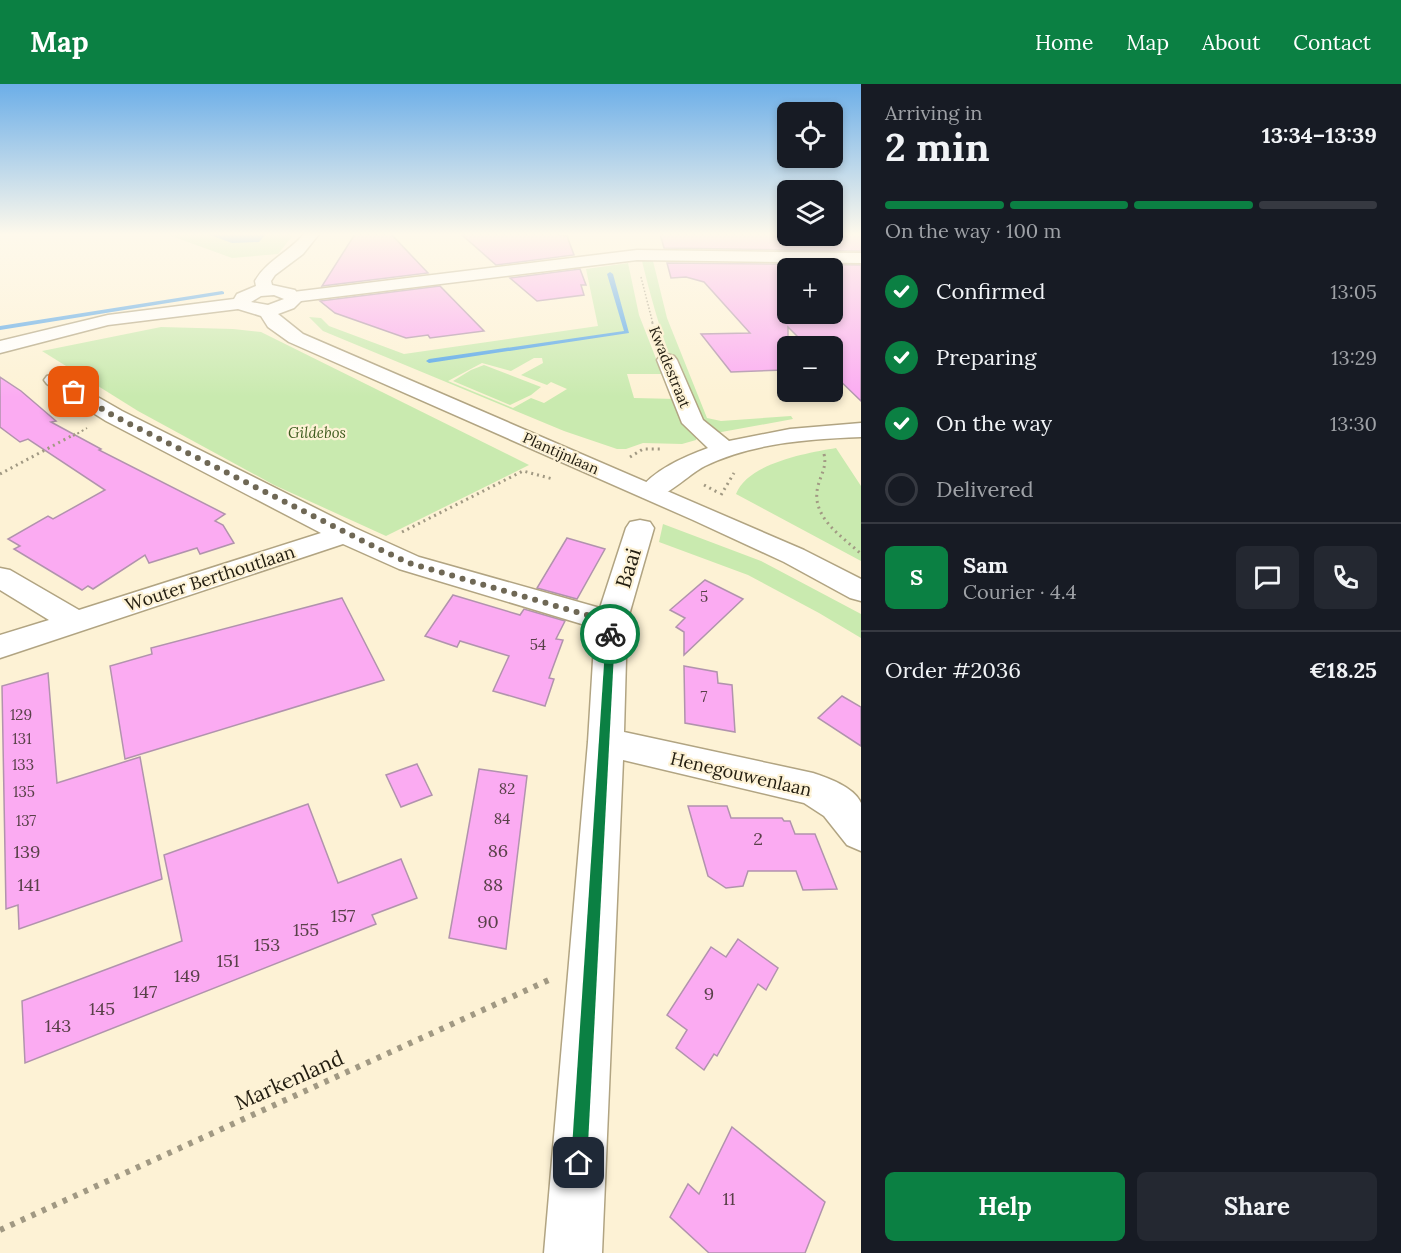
<!DOCTYPE html>
<meta charset="utf-8">
<style>
:root{--surface:#171b24;--page:#242831;--text:#f1f3f6;--muted:#9ea1a6;--line:#363941;--accent:#0b8043}
body{margin:0;font-family:Lora,serif;background:var(--page);color:var(--text);height:100vh;display:flex;flex-direction:column;font-size:22px;white-space:nowrap}
*{box-sizing:border-box;margin:0}
p{font-size:20px;color:var(--muted)}
.icon{flex:none;width:33px;height:33px;fill:none;stroke:currentColor;stroke-width:2;stroke-linecap:round;stroke-linejoin:round}
.map{position:relative;flex:1;overflow:hidden}
.sheet{display:flex;flex-direction:column;background:var(--surface);width:540px}
.sheet>*{flex:none}
.controls{position:absolute;left:777px;top:18px;display:grid;gap:12px}
.controls a{display:grid;place-items:center;width:66px;height:66px;border-radius:9px;background:var(--surface);box-shadow:0 3px 9px #0003;font-size:30px}
.pin{position:absolute;display:grid;place-items:center;width:51px;height:51px;color:#fff;margin:-26px;border-radius:12px;box-shadow:0 3px 9px #0006}
.courier{position:absolute;display:grid;place-items:center;width:60px;height:60px;margin:-30px;border:4px solid #0b8043;border-radius:50%;background:#fff;color:#222;box-shadow:0 2px 8px #0007}
.headline em{font-style:normal;font-weight:700}
.headline div{display:flex;flex-direction:column-reverse}
.headline{display:flex;align-items:center;justify-content:space-between;height:102px;padding:0 24px}
h1{font-size:39px;font-weight:700;line-height:45px}
.bar{display:grid;grid-template-columns:repeat(4,1fr);gap:9px 6px;align-content:center;height:72px;padding:0 24px}
.bar i{height:8px;border-radius:4px;background:var(--line)}
.bar .active{background:var(--accent)}
.bar p{grid-column:span 4}
.line{display:flex;align-items:center;gap:15px;padding:0 24px;border-top:2px solid var(--line)}
.line div{flex:1}
.round{display:grid;place-items:center;flex:none;width:63px;height:63px;border-radius:9px;background:var(--page)}
ol{padding:0 24px;list-style:none}
li{display:flex;align-items:center;gap:18px;height:66px}
li p{margin-inline-start:auto}
li .icon{padding:6px;border-radius:50%;background:var(--accent);color:#fff;stroke-width:4}
li:last-child{color:var(--muted)}
li i{width:33px;height:33px;border:3px solid var(--line);border-radius:50%}
.primary-button{display:flex;gap:12px;margin-top:auto;padding:12px 24px}
.primary-button a{flex:1;height:69px;border-radius:9px;background:var(--accent);color:#fff;font-size:24px;font-weight:700;line-height:69px;text-align:center}
.primary-button a+a{background:var(--page);color:var(--text)}
header{display:flex;align-items:center;gap:36px;box-sizing:border-box;height:84px;padding:0 30px;background:var(--accent);color:#fff}
header strong{font-size:28px}
nav{display:flex;gap:33px;margin-inline-start:auto;font-size:21px}
main{display:flex;flex:1;min-height:0}
.map>svg:first-child{display:block}
.green{fill:#c9eaaf;fill-rule:evenodd}
.water{fill:#52a4e9}
.lines{fill:none;stroke-linecap:round;stroke-linejoin:round}
.stream{fill:#52a4e9;fill-rule:evenodd}
.building{fill:#fbabf2;stroke:#b193ad;stroke-width:1.5;fill-rule:evenodd}
.minor-casing{stroke:#b1a482;stroke-width:3}
.major-casing{stroke:#b1a482;stroke-width:3}
.path-far3{stroke:#a19983;stroke-width:1.5;stroke-dasharray:1.5 2;stroke-linecap:butt}
.path-far2{stroke:#a19983;stroke-width:2;stroke-dasharray:2 3;stroke-linecap:butt}
.path-far1{stroke:#a19983;stroke-width:3;stroke-dasharray:2 4;stroke-linecap:butt}
.path{stroke:#a19983;stroke-width:6;stroke-dasharray:4.5 7;stroke-linecap:butt}
.minor{fill:#fff;fill-rule:evenodd}
.major{fill:#fff;fill-rule:evenodd}
.route{fill:#0b8043}
.done{stroke:#6f6855;stroke-width:6;stroke-dasharray:0 10.8}
.labels{text-anchor:middle;dominant-baseline:central;stroke-width:4.5;stroke-linejoin:round;paint-order:stroke}
.far-street-label{font-size:15px;fill:#221d10;stroke:#fdf2d5}
.far-park-label{font-size:15px;font-style:italic;fill:#3d5b1e;stroke:#fdf2d5}
.number-label{font-size:15px;fill:#584048}
.street-label{font-size:18px;fill:#221d10;stroke:#fdf2d5}
.near-number-label{font-size:18px;fill:#584048}
.near-street-label{font-size:21px;fill:#221d10;stroke:#fdf2d5}
</style>
<header>
<strong>Map</strong>
<nav><a>Home</a><a>Map</a><a>About</a><a>Contact</a></nav>
</header>
<main>
<div class="map">
<svg width="861" height="1169" viewBox="0 0 861 1169">
<rect width="100%" height="100%" fill="#fdf2d5"/>
<g class="green">
<polygon points="166,150 294,150 278,170 232,174"/>
<path d="M642,177H653L667,234L707,334L721,337L791,332L793,335L716,349C679,322 653,222 642,177Z"/>
<path d="M628,179L639,231L662,290H627L634,314L677,315L697,353L696,356L682,360L643,359L626,365H617L564,347L323,247L309,233L321,234L329,242L404,270L598,242L586,185ZM534,274H542L543,279L521,291L547,301L551,298L567,305L544,319L531,314L513,324L448,297L482,279L511,287Z"/>
<polygon points="161,243 233,245 261,248 529,381 386,452 274,401 138,327 42,267"/>
<polygon points="484,281 541,303 531,311 510,321 453,297 471,286"/>
<path d="M836,364L861,402V477L736,410C748,379 807,369 836,364Z"/>
<polygon points="663,440 761,477 861,530 861,554 819,529 748,491 659,458"/>
</g>
<polygon class="water" points="207,150 266,150 259,158 232,159"/>
<g class="lines">
<g class="stream">
<polygon points="610,188 613,190 629,249 429,279 426,277 429,275 624,247 607,190"/>
<polygon points="222,207 224,208 224,210 0,246 0,242"/>
</g>
</g>
<g class="building">
<polygon points="355,150 391,150 428,189 322,202"/>
<polygon points="461,150 555,150 567,152 574,171 496,181"/>
<polygon points="660,150 861,150 861,167 664,164"/>
<path d="M667,179L861,181V317L832,289V262H807L788,243V290L784,286L731,288L701,250L750,249L704,198L686,193L671,194ZM788,184H832V230H788Z"/>
<polygon points="580,185 586,201 581,201 584,211 537,217 510,194"/>
<polygon points="440,202 484,247 430,254 428,251 406,254 335,229 320,217"/>
<polygon points="0,293 21,307 56,337 51,338 101,365 99,366 225,430 215,437 223,441 234,459 200,470 197,464 149,479 145,471 93,505 88,502 82,506 14,465 20,462 8,455 48,432 53,435 105,406 28,355 20,358 0,343"/>
<polygon points="567,454 605,465 577,515 537,504"/>
<polygon points="705,496 743,515 684,571 684,548 676,543 685,534 670,526"/>
<polygon points="453,511 520,531 524,525 565,537 556,555 563,556 549,594 554,595 545,622 493,607 509,572 460,557 457,563 425,552"/>
<polygon points="342,514 384,596 125,675 110,582 152,570 151,564"/>
<polygon points="684,582 717,588 718,599 732,601 735,648 685,639"/>
<polygon points="48,589 57,699 140,673 162,795 19,845 18,821 6,825 2,602"/>
<polygon points="842,612 861,623 861,662 818,634"/>
<polygon points="417,680 432,711 401,723 386,691"/>
<polygon points="479,685 527,692 506,865 449,854"/>
<polygon points="308,720 338,799 401,775 417,814 372,831 376,840 25,979 22,917 182,857 164,771"/>
<polygon points="688,722 727,722 731,734 782,734 784,737 790,737 795,750 815,750 837,805 803,806 796,787 748,787 743,802 726,804 708,792"/>
<polygon points="738,855 778,884 766,906 758,900 717,972 714,970 704,986 676,964 687,946 667,931 711,863 726,873"/>
<polygon points="732,1043 825,1118 805,1169 709,1169 670,1133 688,1100 699,1110"/>
</g>
<g class="lines">
<g class="minor-casing">
<g id="minor">
<polygon points="637,166 861,169 861,179 637,176 293,218 287,217 284,213 287,209 293,208"/>
<path d="M667,270L674,272L677,276L703,336L729,357L790,345L861,339V353C808,355 752,359 705,382C685,392 664,419 642,413L638,408C653,386 684,373 708,364L682,339L657,276L660,272Z"/>
<path d="M54,290L61,292L122,327L355,444L419,473L600,524L626,444L630,438L640,436L650,438L654,444L627,538L624,648L813,689C828,694 854,703 861,719C861,728 861,756 861,767L847,761L824,732L804,719L623,676L602,1169H544L588,658L595,544L399,485L343,460L0,574V551L49,536L0,506V484L10,486L79,526L321,449L106,337L47,300L44,296L47,292Z"/>
</g>
</g>
<g class="major-casing">
<path id="major" d="M304,150H319L303,170L275,191L271,197L272,201L295,206L302,216L294,224L278,230L303,250L804,466L861,495V517L850,514L784,478L693,436L289,258L268,243L261,232L238,225L108,241L0,269V257L108,231L234,215L237,210L256,202L255,197C266,177 289,168 304,150ZM274,211L284,215L268,221L251,218L261,212Z"/>
</g>
<polyline class="path-far3" points="641,193 653,240"/>
<g class="path-far2">
<polyline points="652,238 659,255"/>
<polyline points="73,352 87,344"/>
</g>
<g class="path-far1">
<path d="M824,370C827,383 821,390 818,402C810,433 842,452 861,470"/>
<polyline points="630,373 643,365 662,365"/>
<polyline points="0,390 75,350"/>
<polyline points="704,401 719,409"/>
<polyline points="721,411 734,389"/>
<polyline points="402,448 523,387 553,395"/>
</g>
<polyline class="path" points="0,1146 551,895"/>
<use href="#minor" class="minor"/>
<use href="#major" class="major"/>
</g>
<linearGradient id="sky" x2="0" y2="1"><stop stop-color="#6caee8"/><stop offset="0.48" stop-color="#fef9ec"/><stop offset="1" stop-color="#fef9ec" stop-opacity="0"/></linearGradient>
<rect width="861" height="313" fill="url(#sky)"/>
<polygon class="route" points="610,547 615,550 587,1079 585,1085 579,1087 573,1085 571,1079 606,550"/>
<g class="lines">
<polyline class="done" points="74,308 114,332 373,462 409,479 611,538 610,550"/>
</g>
<g class="labels">
<g class="far-street-label">
<text transform="translate(670 283) rotate(68)">Kwadestraat</text>
<text transform="translate(561 369) rotate(24)">Plantijnlaan</text>
</g>
<g class="far-park-label">
<text x="317" y="348">Gildebos</text>
</g>
<g class="number-label">
<text x="704" y="512">5</text>
<text x="538" y="560">54</text>
<text x="704" y="612">7</text>
<text x="21" y="630">129</text>
<text x="22" y="654">131</text>
<text x="23" y="680">133</text>
<text x="507" y="704">82</text>
<text x="24" y="707">135</text>
<text x="502" y="734">84</text>
<text x="26" y="736">137</text>
</g>
<g class="street-label">
<text transform="translate(210 494) rotate(-18)">Wouter Berthoutlaan</text>
<text transform="translate(741 690) rotate(13)">Henegouwenlaan</text>
</g>
<g class="near-number-label">
<text x="758" y="754">2</text>
<text x="498" y="766">86</text>
<text x="27" y="767">139</text>
<text x="29" y="800">141</text>
<text x="493" y="800">88</text>
<text x="343" y="831">157</text>
<text x="488" y="837">90</text>
<text x="306" y="845">155</text>
<text x="267" y="860">153</text>
<text x="228" y="876">151</text>
<text x="187" y="891">149</text>
<text x="145" y="907">147</text>
<text x="709" y="909">9</text>
<text x="102" y="924">145</text>
<text x="58" y="941">143</text>
<text x="729" y="1114">11</text>
</g>
<g class="near-street-label">
<text transform="translate(628 484) rotate(-73)">Baai</text>
<text transform="translate(289 996) rotate(-24)">Markenland</text>
</g>
</g>
</svg>
<div class="controls">
<a><svg class="icon" aria-label="locate" viewBox="0 0 24 24"><circle cx="12" cy="12" r="6"/><path d="M12 2v4M12 18v4M2 12h4M18 12h4"/></svg></a>
<a><svg class="icon" aria-label="layers" viewBox="0 0 24 24"><path d="M12 4l9 5-9 5-9-5zM3 14l9 5 9-5"/></svg></a>
<a>+</a>
<a>−</a>
</div>
<div class="pin" style="left:74px;top:308px;background:#ea580c"><svg class="icon" aria-label="bag" viewBox="0 0 24 24"><path d="M5 8h14l-1 12H6zM9 8a3 3 0 0 1 6 0"/></svg></div>
<div class="pin" style="left:579px;top:1079px;background:#1f2937"><svg class="icon" aria-label="home" viewBox="0 0 24 24"><path d="M3 11l9-7 9 7M6 9v11h12V9"/></svg></div>
<div class="courier" style="left:610px;top:550px"><svg class="icon" aria-label="bike" viewBox="0 0 24 24"><circle cx="6" cy="16" r="4"/><circle cx="18" cy="16" r="4"/><path d="M6 16l4-8h5l3 8M10 8l3 8H6M13 5h3"/></svg></div>
</div>
<section class="sheet">
<div class="headline"><div><h1>2 min</h1><p>Arriving in</p></div><em>13:34–13:39</em></div>
<div class="bar"><i class="active"></i><i class="active"></i><i class="active"></i><i></i><p>On the way · 100 m</p></div>
<ol>
<li><svg class="icon" aria-label="check" viewBox="0 0 24 24"><path d="M5 12l5 5 9-10"/></svg>Confirmed<p>13:05</p></li>
<li><svg class="icon" aria-label="check" viewBox="0 0 24 24"><path d="M5 12l5 5 9-10"/></svg>Preparing<p>13:29</p></li>
<li><svg class="icon" aria-label="check" viewBox="0 0 24 24"><path d="M5 12l5 5 9-10"/></svg>On the way<p>13:30</p></li>
<li><i></i>Delivered</li>
</ol>
<div class="line" style="height:108px"><b class="round" style="background:var(--accent);color:#fff">S</b><div><b>Sam</b><p>Courier · 4.4</p></div><a class="round"><svg class="icon" aria-label="chat" viewBox="0 0 24 24"><path d="M4 5h16v11H9l-5 4z"/></svg></a><a class="round"><svg class="icon" aria-label="phone" viewBox="0 0 24 24"><path d="M5 4h4l2 5-3 2q2 4 5 5l2-3 5 2v4C11 20 4 13 5 4z"/></svg></a></div>
<div class="line" style="height:78px"><div>Order #2036</div><b>€18.25</b></div>
<div class="primary-button"><a>Help</a><a>Share</a></div>
</section>
</main>
